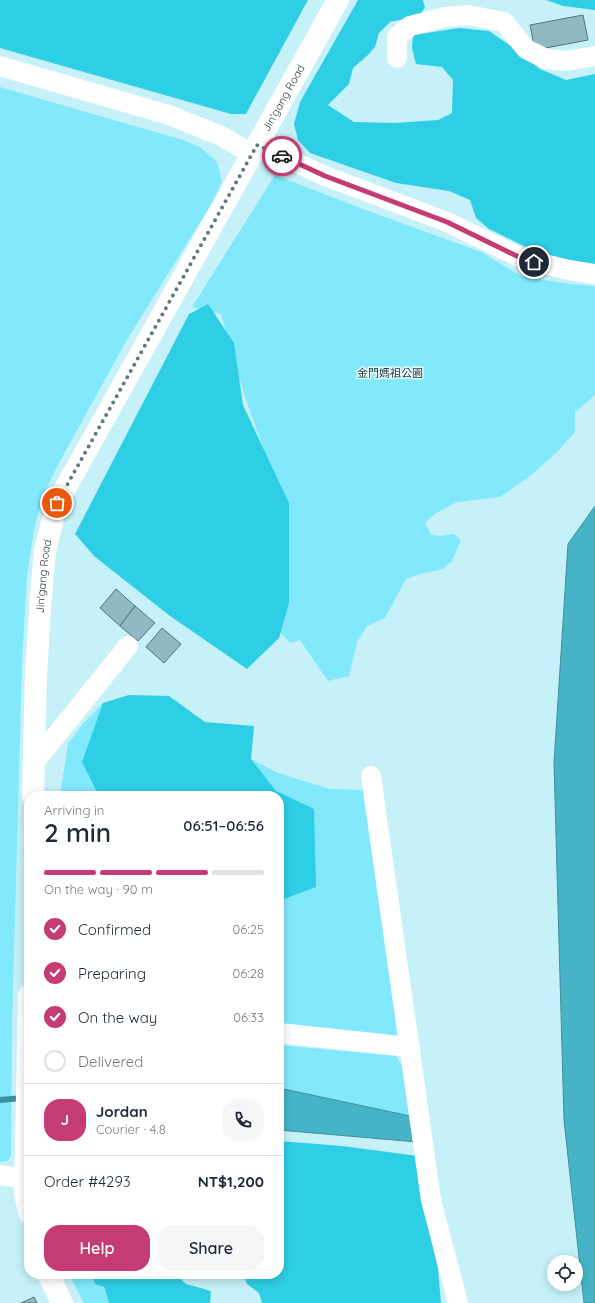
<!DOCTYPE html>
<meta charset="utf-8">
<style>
:root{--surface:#fff;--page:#f6f6f7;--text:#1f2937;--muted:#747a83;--line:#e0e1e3;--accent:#c53b73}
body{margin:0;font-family:Quicksand,"Noto Sans TC",sans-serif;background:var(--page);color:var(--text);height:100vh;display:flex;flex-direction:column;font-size:15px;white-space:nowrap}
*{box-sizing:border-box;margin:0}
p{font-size:13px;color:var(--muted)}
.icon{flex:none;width:22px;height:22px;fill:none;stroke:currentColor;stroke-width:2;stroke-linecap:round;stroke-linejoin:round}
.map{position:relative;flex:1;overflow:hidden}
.panel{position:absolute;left:24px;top:791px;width:260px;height:488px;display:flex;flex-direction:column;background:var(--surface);border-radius:16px;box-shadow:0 2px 10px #0003}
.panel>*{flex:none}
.controls{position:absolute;left:547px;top:1255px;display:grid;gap:8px}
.controls a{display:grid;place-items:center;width:36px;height:36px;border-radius:50%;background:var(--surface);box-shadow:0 2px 10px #0003;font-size:20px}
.pin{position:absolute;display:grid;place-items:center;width:34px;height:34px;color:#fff;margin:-17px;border:2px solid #fff;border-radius:50%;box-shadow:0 1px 4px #0007}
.courier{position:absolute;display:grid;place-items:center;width:40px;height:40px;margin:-20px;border:3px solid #c53b73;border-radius:50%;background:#fff;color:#222;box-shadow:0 1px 5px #0007}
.summary em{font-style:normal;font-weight:600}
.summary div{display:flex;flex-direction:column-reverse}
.summary{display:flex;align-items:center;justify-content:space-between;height:68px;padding:0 20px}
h1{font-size:26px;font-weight:600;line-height:30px}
.bar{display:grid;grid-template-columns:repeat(4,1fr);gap:6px 4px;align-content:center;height:48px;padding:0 20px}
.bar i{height:5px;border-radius:3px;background:var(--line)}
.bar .on{background:var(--accent)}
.bar p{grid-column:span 4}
.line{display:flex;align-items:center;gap:10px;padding:0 20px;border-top:1px solid var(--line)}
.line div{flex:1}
.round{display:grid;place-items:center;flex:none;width:42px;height:42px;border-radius:16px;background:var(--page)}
ol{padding:0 20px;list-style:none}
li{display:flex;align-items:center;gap:12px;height:44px}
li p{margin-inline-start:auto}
li .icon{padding:4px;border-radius:50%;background:var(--accent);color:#fff;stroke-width:4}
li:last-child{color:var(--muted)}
li i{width:22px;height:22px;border:2px solid var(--line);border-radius:50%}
.action{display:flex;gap:8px;margin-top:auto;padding:8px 20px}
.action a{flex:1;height:46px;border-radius:16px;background:var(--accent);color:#fff;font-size:16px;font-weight:600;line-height:46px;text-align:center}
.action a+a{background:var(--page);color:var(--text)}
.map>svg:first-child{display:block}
.green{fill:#81e9fb}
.forest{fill:#2ecee5}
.water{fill:#46b4c6;stroke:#3d909d}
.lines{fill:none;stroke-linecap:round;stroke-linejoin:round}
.stream{stroke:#3d909d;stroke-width:6}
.building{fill:#90b9c1;stroke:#4e767d}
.minor{stroke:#fff;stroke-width:20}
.major{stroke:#fff;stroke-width:22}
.done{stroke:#607b7f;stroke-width:4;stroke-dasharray:0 7.2}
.route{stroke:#c53b73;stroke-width:5}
.labels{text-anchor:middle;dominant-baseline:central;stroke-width:3;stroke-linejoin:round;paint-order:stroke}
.street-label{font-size:11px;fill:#293b3e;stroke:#e8f9fc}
.park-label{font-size:11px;fill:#253e42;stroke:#e8f9fc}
</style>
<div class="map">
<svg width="595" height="1303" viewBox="0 0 595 1303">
<rect width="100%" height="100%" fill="#c6f1f9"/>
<g class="green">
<polygon points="0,87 183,140 200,147 217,162 222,181 214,200 128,338 60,461 45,491 35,525 27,575 22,663 12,1027 11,1156 7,1161 0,1162"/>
<polygon points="275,175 363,209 481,252 521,276 569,284 595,286 595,395 575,412 575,432 557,452 530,476 500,497 457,502 436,513 425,523 431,534 439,536 454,534 461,540 452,561 443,569 420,574 406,579 385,618 367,626 357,642 349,676 328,681 300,640 290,643 276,628 280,495 245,397 221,314 192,307"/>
<polygon points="103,703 129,719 254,726 251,759 278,773 330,789 365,790 399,1038 279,1025 279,796 60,796 68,744 82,725"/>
<polygon points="279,1045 396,1056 402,1065 410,1116 279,1088"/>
<polygon points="69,1274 92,1274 95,1284 103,1287 109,1303 84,1303"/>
</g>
<g class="forest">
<polygon points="0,0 308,0 246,114 231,114 0,48"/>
<polygon points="358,0 423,0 425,8 418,16 390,22 379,33 375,47 368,55 353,68 349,84 328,105 354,122 395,123 438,120 452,113 453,80 442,67 416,64 412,48 413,35 459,28 489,31 521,53 540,69 566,80 595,74 595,266 579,264 532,250 489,229 476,218 470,200 449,191 396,183 310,153 298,140 294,124 300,102"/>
<polygon points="546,0 595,0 595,10 563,6"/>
<polygon points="208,304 234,343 243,405 289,503 289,603 279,638 247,669 170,616 94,556 75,534 189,314"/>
<polygon points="129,695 169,696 205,722 254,726 251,759 276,791 314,809 316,887 279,901 279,796 99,796 82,762 103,703"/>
<polygon points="279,1141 342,1146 418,1156 418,1180 438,1269 441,1303 262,1303 259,1293 247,1284 243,1274 279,1274"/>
<polygon points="92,1274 175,1274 186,1284 211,1291 210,1303 109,1303 104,1287 95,1284"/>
</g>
<g class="water">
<polygon points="595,506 595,1303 584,1303 564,1120 554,763 568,544"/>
<polygon points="279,1088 410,1116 417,1142 279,1130"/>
</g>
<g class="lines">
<polyline class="stream" points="0,1100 22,1098"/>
</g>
<g class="building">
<polygon points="583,15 588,40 535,50 530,25"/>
<polygon points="116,589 135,606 120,626 100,608"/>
<polygon points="135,606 155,623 138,641 120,626"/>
<polygon points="162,628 181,644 164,663 146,647"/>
<polygon points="34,1297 37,1303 21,1303"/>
</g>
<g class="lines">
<g class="minor">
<polyline points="397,58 397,37 410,26 445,17 468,15 504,22 526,49 546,59 566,61 595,56"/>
<polyline points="0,66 169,115 221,136 252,154"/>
<polyline points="257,145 325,176 447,222 523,259 569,270 595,274"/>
<polyline points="34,763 128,646"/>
<polyline points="371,776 431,1200 458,1303"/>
<polyline points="279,1033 410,1047"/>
<polyline points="0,1175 25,1179"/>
</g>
<g class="major">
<path id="s1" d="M33,796L36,674L41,594L45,551L57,503L338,0"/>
<polyline points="29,995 25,1193 29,1213"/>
<polyline points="48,1274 62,1303"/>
</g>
</g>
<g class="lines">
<polyline class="done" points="57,503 257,145 282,156"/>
<polyline class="route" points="282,156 325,176 447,222 523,259 534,262"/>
</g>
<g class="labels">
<g class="street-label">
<text stroke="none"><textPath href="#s1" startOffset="759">Jin'gang Road</textPath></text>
<text stroke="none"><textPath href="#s1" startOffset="220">Jin'gang Road</textPath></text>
</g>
<g class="park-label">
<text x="390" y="373">金門媽祖公園</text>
</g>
</g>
</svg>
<div class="controls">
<a><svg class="icon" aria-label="locate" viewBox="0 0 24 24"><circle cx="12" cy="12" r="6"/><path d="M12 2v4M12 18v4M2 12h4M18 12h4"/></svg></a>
</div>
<div class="pin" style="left:57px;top:503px;background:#ea580c"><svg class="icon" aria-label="bag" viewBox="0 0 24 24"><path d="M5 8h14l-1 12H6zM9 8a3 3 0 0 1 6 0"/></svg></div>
<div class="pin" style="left:534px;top:262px;background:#1f2937"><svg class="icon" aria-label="home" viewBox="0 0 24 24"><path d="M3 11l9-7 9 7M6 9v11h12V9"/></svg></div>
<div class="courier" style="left:282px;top:156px"><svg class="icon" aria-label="car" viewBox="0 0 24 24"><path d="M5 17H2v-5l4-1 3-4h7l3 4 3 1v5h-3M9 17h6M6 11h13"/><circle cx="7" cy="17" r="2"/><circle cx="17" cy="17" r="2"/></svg></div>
<section class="panel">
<div class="summary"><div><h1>2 min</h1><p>Arriving in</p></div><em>06:51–06:56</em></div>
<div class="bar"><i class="on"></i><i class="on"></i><i class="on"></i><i></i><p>On the way · 90 m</p></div>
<ol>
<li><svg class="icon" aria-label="check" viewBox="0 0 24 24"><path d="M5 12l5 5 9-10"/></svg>Confirmed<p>06:25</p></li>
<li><svg class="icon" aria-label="check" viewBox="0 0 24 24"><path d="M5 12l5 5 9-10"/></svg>Preparing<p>06:28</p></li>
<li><svg class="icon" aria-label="check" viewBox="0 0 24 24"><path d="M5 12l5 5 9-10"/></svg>On the way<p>06:33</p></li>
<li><i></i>Delivered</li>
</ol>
<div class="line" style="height:72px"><b class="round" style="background:var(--accent);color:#fff">J</b><div><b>Jordan</b><p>Courier · 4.8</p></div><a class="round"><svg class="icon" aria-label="phone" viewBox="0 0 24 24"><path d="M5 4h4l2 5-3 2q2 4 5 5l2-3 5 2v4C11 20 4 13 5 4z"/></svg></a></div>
<div class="line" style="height:52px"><div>Order #4293</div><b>NT$1,200</b></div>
<div class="action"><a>Help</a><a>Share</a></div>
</section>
</div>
